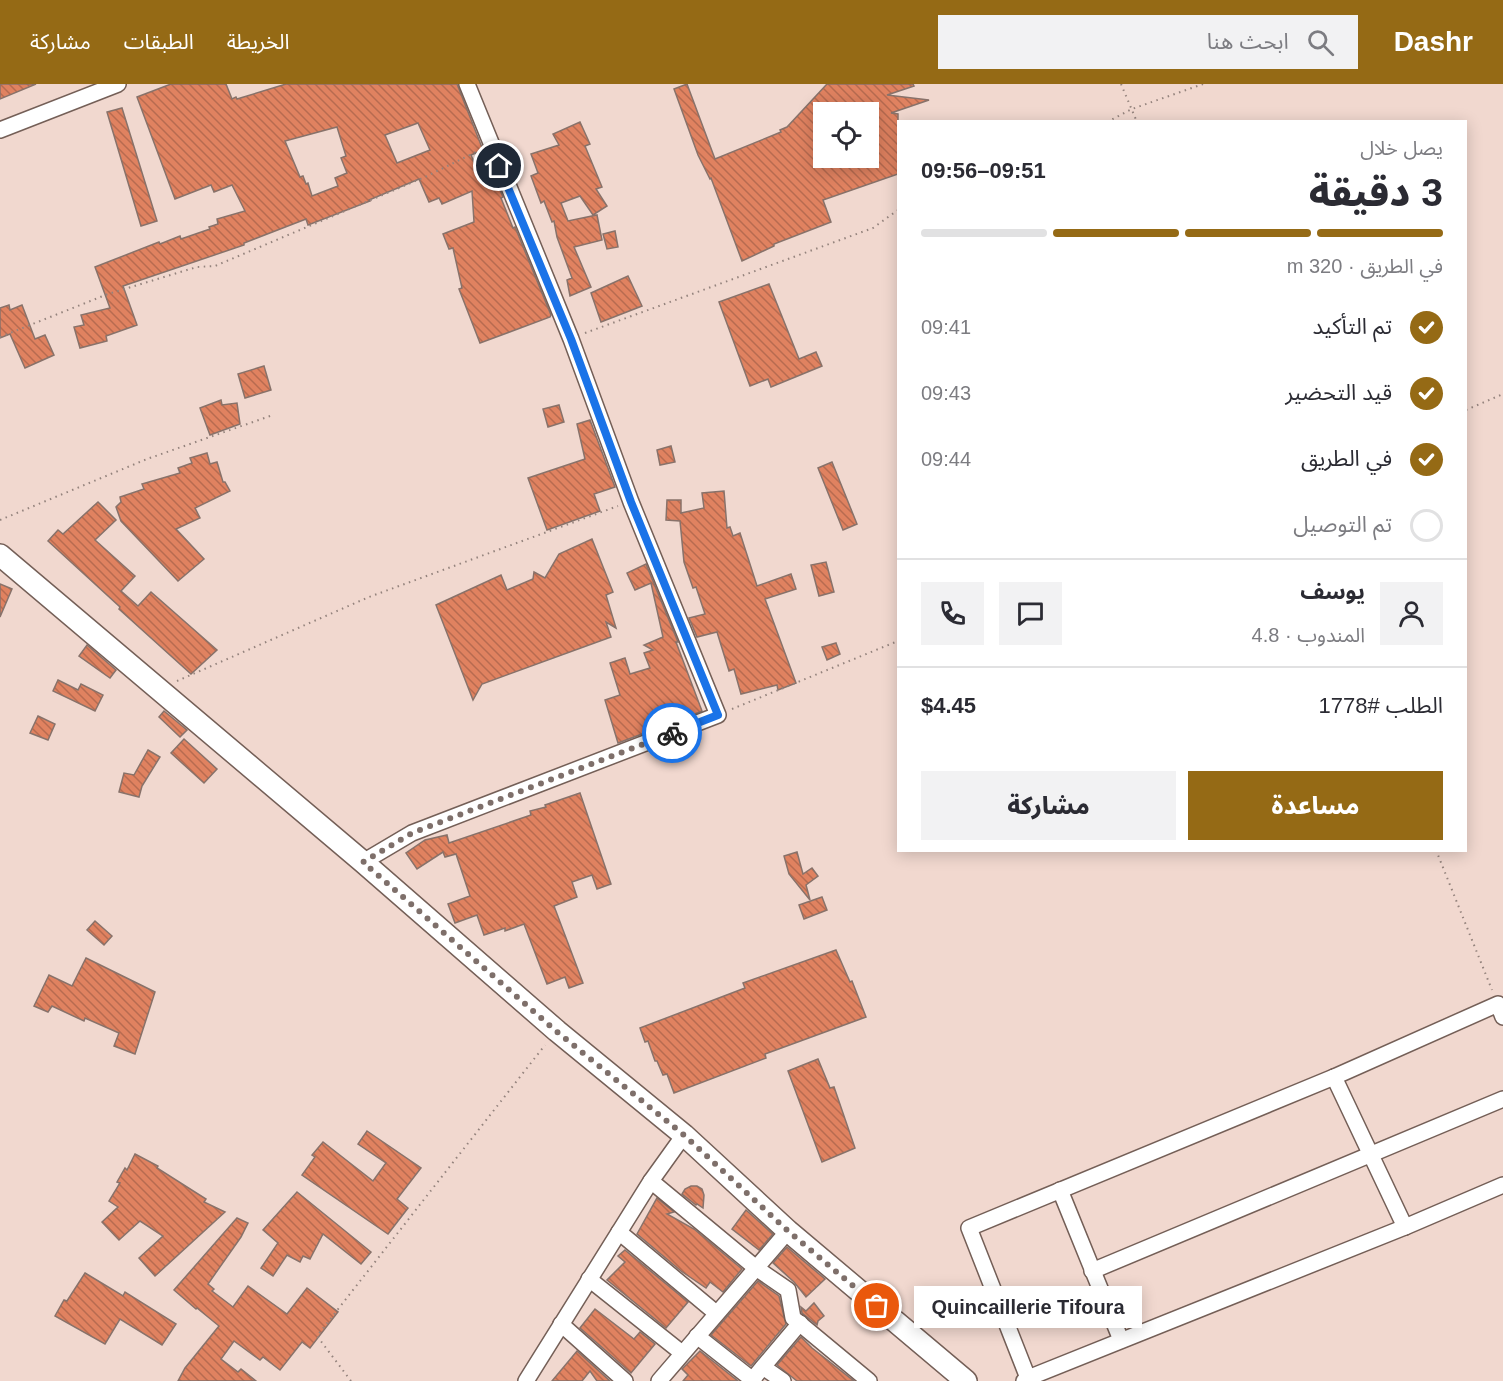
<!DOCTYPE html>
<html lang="ar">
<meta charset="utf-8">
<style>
:root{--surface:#fff;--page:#f2f2f3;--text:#2b2b33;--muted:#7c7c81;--line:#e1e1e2;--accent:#956a15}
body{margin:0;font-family:Helvetica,"Noto Sans Arabic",sans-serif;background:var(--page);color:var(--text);direction:rtl;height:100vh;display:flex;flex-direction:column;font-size:22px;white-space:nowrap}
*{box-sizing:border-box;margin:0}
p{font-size:20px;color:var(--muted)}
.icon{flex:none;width:33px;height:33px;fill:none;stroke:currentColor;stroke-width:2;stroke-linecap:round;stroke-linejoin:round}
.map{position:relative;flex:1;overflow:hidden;direction:ltr}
.panel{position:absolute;left:897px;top:36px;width:570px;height:732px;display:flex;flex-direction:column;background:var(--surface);border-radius:0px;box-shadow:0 3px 15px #0003;direction:rtl}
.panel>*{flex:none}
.fabs{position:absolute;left:813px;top:18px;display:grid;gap:12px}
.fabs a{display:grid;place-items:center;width:66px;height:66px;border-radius:0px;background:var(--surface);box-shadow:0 3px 15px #0003;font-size:30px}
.pin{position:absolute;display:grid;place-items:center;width:51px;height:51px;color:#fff;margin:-26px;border:3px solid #fff;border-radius:50%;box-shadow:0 2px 6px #0007}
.courier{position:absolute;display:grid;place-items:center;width:60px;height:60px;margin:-30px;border:4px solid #1a73e8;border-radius:50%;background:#fff;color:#222;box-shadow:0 2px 8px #0007}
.bubble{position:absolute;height:42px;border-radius:0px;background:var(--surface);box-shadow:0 3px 15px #0003;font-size:20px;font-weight:800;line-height:42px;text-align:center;direction:rtl}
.overview em{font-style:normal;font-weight:800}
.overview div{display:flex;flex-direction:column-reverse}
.overview{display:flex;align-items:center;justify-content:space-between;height:102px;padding:0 24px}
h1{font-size:39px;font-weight:800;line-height:45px}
.bar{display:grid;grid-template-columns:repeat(4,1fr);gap:9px 6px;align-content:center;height:72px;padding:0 24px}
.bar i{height:8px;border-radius:4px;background:var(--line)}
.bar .active{background:var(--accent)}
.bar p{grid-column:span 4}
.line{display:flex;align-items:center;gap:15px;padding:0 24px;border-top:2px solid var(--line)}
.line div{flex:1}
.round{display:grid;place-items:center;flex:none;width:63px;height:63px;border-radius:0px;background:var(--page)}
ol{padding:0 24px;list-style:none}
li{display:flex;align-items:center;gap:18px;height:66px}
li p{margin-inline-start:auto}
li .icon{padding:6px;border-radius:50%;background:var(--accent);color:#fff;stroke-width:4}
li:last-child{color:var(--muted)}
li i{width:33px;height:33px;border:3px solid var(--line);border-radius:50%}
.button{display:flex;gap:12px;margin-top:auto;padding:12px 24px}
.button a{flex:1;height:69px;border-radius:0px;background:var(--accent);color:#fff;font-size:24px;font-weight:800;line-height:69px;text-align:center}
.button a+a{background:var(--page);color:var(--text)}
header{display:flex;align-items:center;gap:36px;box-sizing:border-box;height:84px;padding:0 30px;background:var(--accent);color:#fff}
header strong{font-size:28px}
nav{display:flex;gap:33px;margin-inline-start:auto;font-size:21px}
.search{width:420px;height:54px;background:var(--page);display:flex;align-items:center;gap:15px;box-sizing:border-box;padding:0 21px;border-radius:0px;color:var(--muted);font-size:22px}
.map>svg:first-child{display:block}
.building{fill:url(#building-back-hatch);stroke:#88726a;stroke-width:1.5;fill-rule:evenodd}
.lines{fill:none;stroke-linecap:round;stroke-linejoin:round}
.minor-casing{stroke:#745f57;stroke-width:18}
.secondary-casing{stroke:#745f57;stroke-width:24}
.path{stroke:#94837d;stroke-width:2;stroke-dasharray:1.5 4.5;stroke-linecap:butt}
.minor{stroke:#fff;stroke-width:15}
.secondary{stroke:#fff;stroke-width:21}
.done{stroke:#7e6f6a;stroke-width:6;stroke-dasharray:0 10.8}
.route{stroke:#1a73e8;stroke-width:8}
</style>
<header>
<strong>Dashr</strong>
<div class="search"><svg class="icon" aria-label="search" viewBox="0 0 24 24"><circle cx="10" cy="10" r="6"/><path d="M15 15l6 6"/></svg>ابحث هنا</div>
<nav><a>الخريطة</a><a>الطبقات</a><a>مشاركة</a></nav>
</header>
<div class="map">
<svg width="1503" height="1297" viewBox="0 0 1503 1297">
<defs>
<pattern id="building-back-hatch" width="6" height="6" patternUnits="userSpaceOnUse" patternTransform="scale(1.5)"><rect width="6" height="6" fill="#e08260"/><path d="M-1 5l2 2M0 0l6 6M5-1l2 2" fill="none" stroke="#b76b50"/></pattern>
</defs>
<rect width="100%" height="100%" fill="#f1d8cf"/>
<g class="building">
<polygon points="0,0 36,0 0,15"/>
<path d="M171,0H226L232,15L236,13L237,15L286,0H457L483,66L471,71L482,97L494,92L503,113L501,114L513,144L515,143L551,231L550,233L480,259L459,205L462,204L453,164L449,165L443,150L474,138L472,107L442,120L439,114L429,118L419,95L369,116L370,117L308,141L306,135L244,159V161L123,202L137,241L106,252L107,257L80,264L74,243L84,241L81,231L110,224L95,183L159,158L160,160L180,152L181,155L210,145L209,143L218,140L217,135L245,127L232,101L214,108L211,101L175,115L137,13ZM418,39L430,66L397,79L385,51ZM337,43L346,72L341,74L347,89L335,94L338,102L312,112L308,99L306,100L303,92L300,93L285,57Z"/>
<path d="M687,0L715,75L781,48L780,46L787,43L827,0H913L914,2L887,11L929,16L891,29L898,30V90L823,116L831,138L774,160V162L742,177L711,94L710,95L698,71L674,5ZM824,28H868V74H824Z"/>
<polygon points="122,24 157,137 141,142 107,28"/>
<polygon points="580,38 590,60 585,62 602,103 596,105 607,122 593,131 580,112 561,119 568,137 597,131 602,156 574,163 591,203 570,212 567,196 572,194 557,153 554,137 552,138 544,117 541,119 531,92 538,89 531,70 559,61 553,50"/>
<polygon points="615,147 618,163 607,165 603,150"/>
<polygon points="628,192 642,222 601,238 591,209"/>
<polygon points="769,200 799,275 816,268 822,282 771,303 768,295 750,302 719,218"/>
<polygon points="9,221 10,226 22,221 35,255 45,251 54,271 25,284 10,250 0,254 0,224"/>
<polygon points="264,282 271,306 245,314 238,290"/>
<polygon points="221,316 222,321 237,319 240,340 210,351 200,324"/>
<polygon points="559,321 564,338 548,343 543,325"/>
<polygon points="590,336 615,403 594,410 600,427 547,446 528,394 585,375 577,340"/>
<polygon points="671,362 675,378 660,381 657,366"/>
<polygon points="207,369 210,380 217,378 223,398 225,398 230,407 195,424 200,434 176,445 204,475 178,497 121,437 116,423 121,418 120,413 144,405 142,400 180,389 178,384 192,379 190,374"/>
<polygon points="832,378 857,440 843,446 818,384"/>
<polygon points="724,407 727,444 730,443 733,452 740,449 757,502 791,490 796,505 765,515 796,599 778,606 777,601 741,610 734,585 729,587 717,548 697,553 689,534 705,530 696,503 693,504 684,478 680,437 666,436 667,416 681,416 681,429 704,424 702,409"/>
<polygon points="98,418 116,436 95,456 135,492 121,507 138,522 151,508 217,566 191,590 119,525 120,523 48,457 58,446 63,450"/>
<polygon points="592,455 613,508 606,511 616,544 606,538 611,553 482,600 473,616 436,521 501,491 507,506 533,495 534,488 545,494 559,470"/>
<polygon points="826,478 834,508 819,512 811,481"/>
<polygon points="646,480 678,558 676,558 702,627 690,632 689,629 665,639 666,641 618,659 605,616 620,611 610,579 625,574 630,590 650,584 644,569 653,566 644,561 663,553 651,499 635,506 627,489"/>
<polygon points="0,500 12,505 0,533"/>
<polygon points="836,559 840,570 827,576 822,563"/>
<polygon points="87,561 116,586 110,594 79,572"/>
<polygon points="58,596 78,606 81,600 103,611 95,627 53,607"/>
<polygon points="164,627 187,646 180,653 159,633"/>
<polygon points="38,632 55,640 48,656 30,649"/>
<polygon points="184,655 217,685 204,699 171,669"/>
<polygon points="148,666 160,673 142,702 139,713 119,708 124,689 134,691"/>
<polygon points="580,709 611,800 597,805 592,791 572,798 577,813 554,822 583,899 569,904 565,893 547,900 524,840 505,847 505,844 484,851 477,831 455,839 448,820 470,812 456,770 445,773 443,768 417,785 406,769 425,756 447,751 449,759 531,731 530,727 546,723 545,721"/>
<polygon points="797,768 803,790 812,784 818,792 806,801 810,816 789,790 784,772"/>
<polygon points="822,813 827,826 804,835 799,821"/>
<polygon points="95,837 112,852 104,861 87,846"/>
<polygon points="836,866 850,898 852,897 866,933 765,970 766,974 674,1009 667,990 663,991 657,977 655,977 648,957 645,958 640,944 745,904 743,899"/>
<polygon points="86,874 155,908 135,970 114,962 119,949 85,934 84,937 52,922 48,928 34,922 49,891 72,902"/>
<polygon points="818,975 830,1004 834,1003 855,1064 822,1078 788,987"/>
<polygon points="367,1047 421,1084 397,1115 408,1124 388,1150 302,1091 315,1073 312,1071 323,1058 373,1097 386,1079 358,1060"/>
<polygon points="135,1070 158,1082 157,1084 206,1115 204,1118 225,1128 155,1192 139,1174 163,1152 140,1137 119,1156 102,1138 118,1123 109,1117 120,1099 117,1098 125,1084 127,1086"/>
<polygon points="691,1102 697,1102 702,1105 704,1111 703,1124 697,1120 696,1121 682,1110 685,1105"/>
<polygon points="297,1108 371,1168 361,1180 323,1150 310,1175 303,1172 300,1178 287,1171 273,1192 261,1184 278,1159 263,1146"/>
<polygon points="657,1114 674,1128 667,1130 694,1145 742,1185 723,1208 710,1198 706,1204 681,1187 637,1150"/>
<polygon points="746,1126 773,1150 759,1166 732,1145"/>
<polygon points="237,1134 248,1139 241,1153 208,1200 214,1205 212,1207 233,1223 248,1202 287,1230 307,1204 338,1228 310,1264 302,1258 280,1286 263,1273 260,1276 234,1257 221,1275 238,1288 241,1285 256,1297 178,1297 185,1284 219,1242 197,1224 196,1225 174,1206"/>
<polygon points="787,1163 825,1195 806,1213 794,1198 773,1179"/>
<polygon points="625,1166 688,1218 666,1244 607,1196 625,1178 618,1172"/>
<polygon points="85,1189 123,1212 125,1208 176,1240 162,1261 120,1235 105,1260 55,1232 64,1216 67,1217"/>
<polygon points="758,1197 779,1212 786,1240 751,1282 711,1251"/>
<polygon points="814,1219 824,1232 818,1237 817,1241 802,1229 801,1223 806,1227"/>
<polygon points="595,1225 634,1255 640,1248 655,1260 631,1289 580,1244"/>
<polygon points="801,1253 812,1264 854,1297 797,1297 777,1281"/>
<polygon points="577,1267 610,1297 597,1297 590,1287 582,1297 552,1297"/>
<polygon points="700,1267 738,1297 683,1297 688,1291 682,1285"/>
</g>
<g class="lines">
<g class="minor-casing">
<g id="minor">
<polyline points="0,46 118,0"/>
<polyline points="363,778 412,749 718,631 631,418 571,255 467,0"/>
<polyline points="1334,993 1405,1143"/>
<polyline points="651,1097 756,1184 788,1206 793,1234 869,1297"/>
<polyline points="1060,1106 1121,1256"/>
<polyline points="619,1148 716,1229"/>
<polyline points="1092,1187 1503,1015"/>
<polyline points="589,1195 682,1269"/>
<polyline points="561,1240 625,1297"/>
<polyline points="697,1252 754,1297"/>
<polyline points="763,1283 783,1297"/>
<polyline points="1028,1294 969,1144 1334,993 1498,920 1503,933"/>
<polyline points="752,1296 800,1239"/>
<polyline points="526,1297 651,1097 684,1051"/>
<polyline points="659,1297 788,1147"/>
<polyline points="1024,1297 1028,1294 1405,1143 1503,1101"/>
</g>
</g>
<g class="secondary-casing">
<polyline id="secondary" points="0,471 363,778 557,947 684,1051 788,1147 966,1297"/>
</g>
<g class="path">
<polyline points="1121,0 1137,38"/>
<polyline points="1107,38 1132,25 1203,0"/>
<polyline points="585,249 873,144 898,126"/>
<polyline points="0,253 108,210 197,183 215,182 425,93 480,66"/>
<polyline points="1466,326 1503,310"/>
<polyline points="0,436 147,375 273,331"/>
<polyline points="177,597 369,513 618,422"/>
<polyline points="732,625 898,557"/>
<polyline points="1436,766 1492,906"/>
<polyline points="351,1297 317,1252 545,961"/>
</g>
<use href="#minor" class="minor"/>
<use href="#secondary" class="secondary"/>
</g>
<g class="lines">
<polyline class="done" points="672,649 412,749 363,778 556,947 684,1051 788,1147 877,1222"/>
<polyline class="route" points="499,82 571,255 631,418 718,631 672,649"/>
</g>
</svg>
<div class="fabs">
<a><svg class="icon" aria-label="locate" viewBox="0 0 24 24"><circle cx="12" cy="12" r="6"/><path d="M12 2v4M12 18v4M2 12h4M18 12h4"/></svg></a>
</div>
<div class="pin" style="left:877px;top:1222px;background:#ea580c"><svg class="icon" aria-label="bag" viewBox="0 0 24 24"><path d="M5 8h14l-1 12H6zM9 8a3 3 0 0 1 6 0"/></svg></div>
<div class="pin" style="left:499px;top:82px;background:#1f2937"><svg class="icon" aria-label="home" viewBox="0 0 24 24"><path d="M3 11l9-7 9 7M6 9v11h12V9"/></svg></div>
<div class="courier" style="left:672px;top:649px"><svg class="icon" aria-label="bike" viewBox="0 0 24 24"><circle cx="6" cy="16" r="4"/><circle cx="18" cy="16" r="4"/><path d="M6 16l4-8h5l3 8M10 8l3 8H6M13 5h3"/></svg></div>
<div class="bubble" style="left:914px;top:1202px;width:228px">Quincaillerie Tifoura</div>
<section class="panel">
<div class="overview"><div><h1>3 دقيقة</h1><p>يصل خلال</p></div><em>09:51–09:56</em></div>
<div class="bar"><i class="active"></i><i class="active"></i><i class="active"></i><i></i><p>في الطريق · 320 m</p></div>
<ol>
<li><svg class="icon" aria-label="check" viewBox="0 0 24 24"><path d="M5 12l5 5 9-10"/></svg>تم التأكيد<p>09:41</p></li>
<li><svg class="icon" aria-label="check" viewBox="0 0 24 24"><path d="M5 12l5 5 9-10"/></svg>قيد التحضير<p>09:43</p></li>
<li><svg class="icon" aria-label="check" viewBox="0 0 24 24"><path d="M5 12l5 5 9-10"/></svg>في الطريق<p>09:44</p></li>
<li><i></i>تم التوصيل</li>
</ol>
<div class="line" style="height:108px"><a class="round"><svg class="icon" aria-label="person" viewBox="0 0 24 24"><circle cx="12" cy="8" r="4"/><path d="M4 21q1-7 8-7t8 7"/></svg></a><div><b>يوسف</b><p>المندوب · 4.8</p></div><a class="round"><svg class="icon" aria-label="chat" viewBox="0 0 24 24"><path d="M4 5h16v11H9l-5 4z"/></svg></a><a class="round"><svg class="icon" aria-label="phone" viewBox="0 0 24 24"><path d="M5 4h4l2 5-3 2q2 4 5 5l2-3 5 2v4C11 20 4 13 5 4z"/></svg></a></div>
<div class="line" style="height:78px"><div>الطلب #1778</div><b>$4.45</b></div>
<div class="button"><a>مساعدة</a><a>مشاركة</a></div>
</section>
</div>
